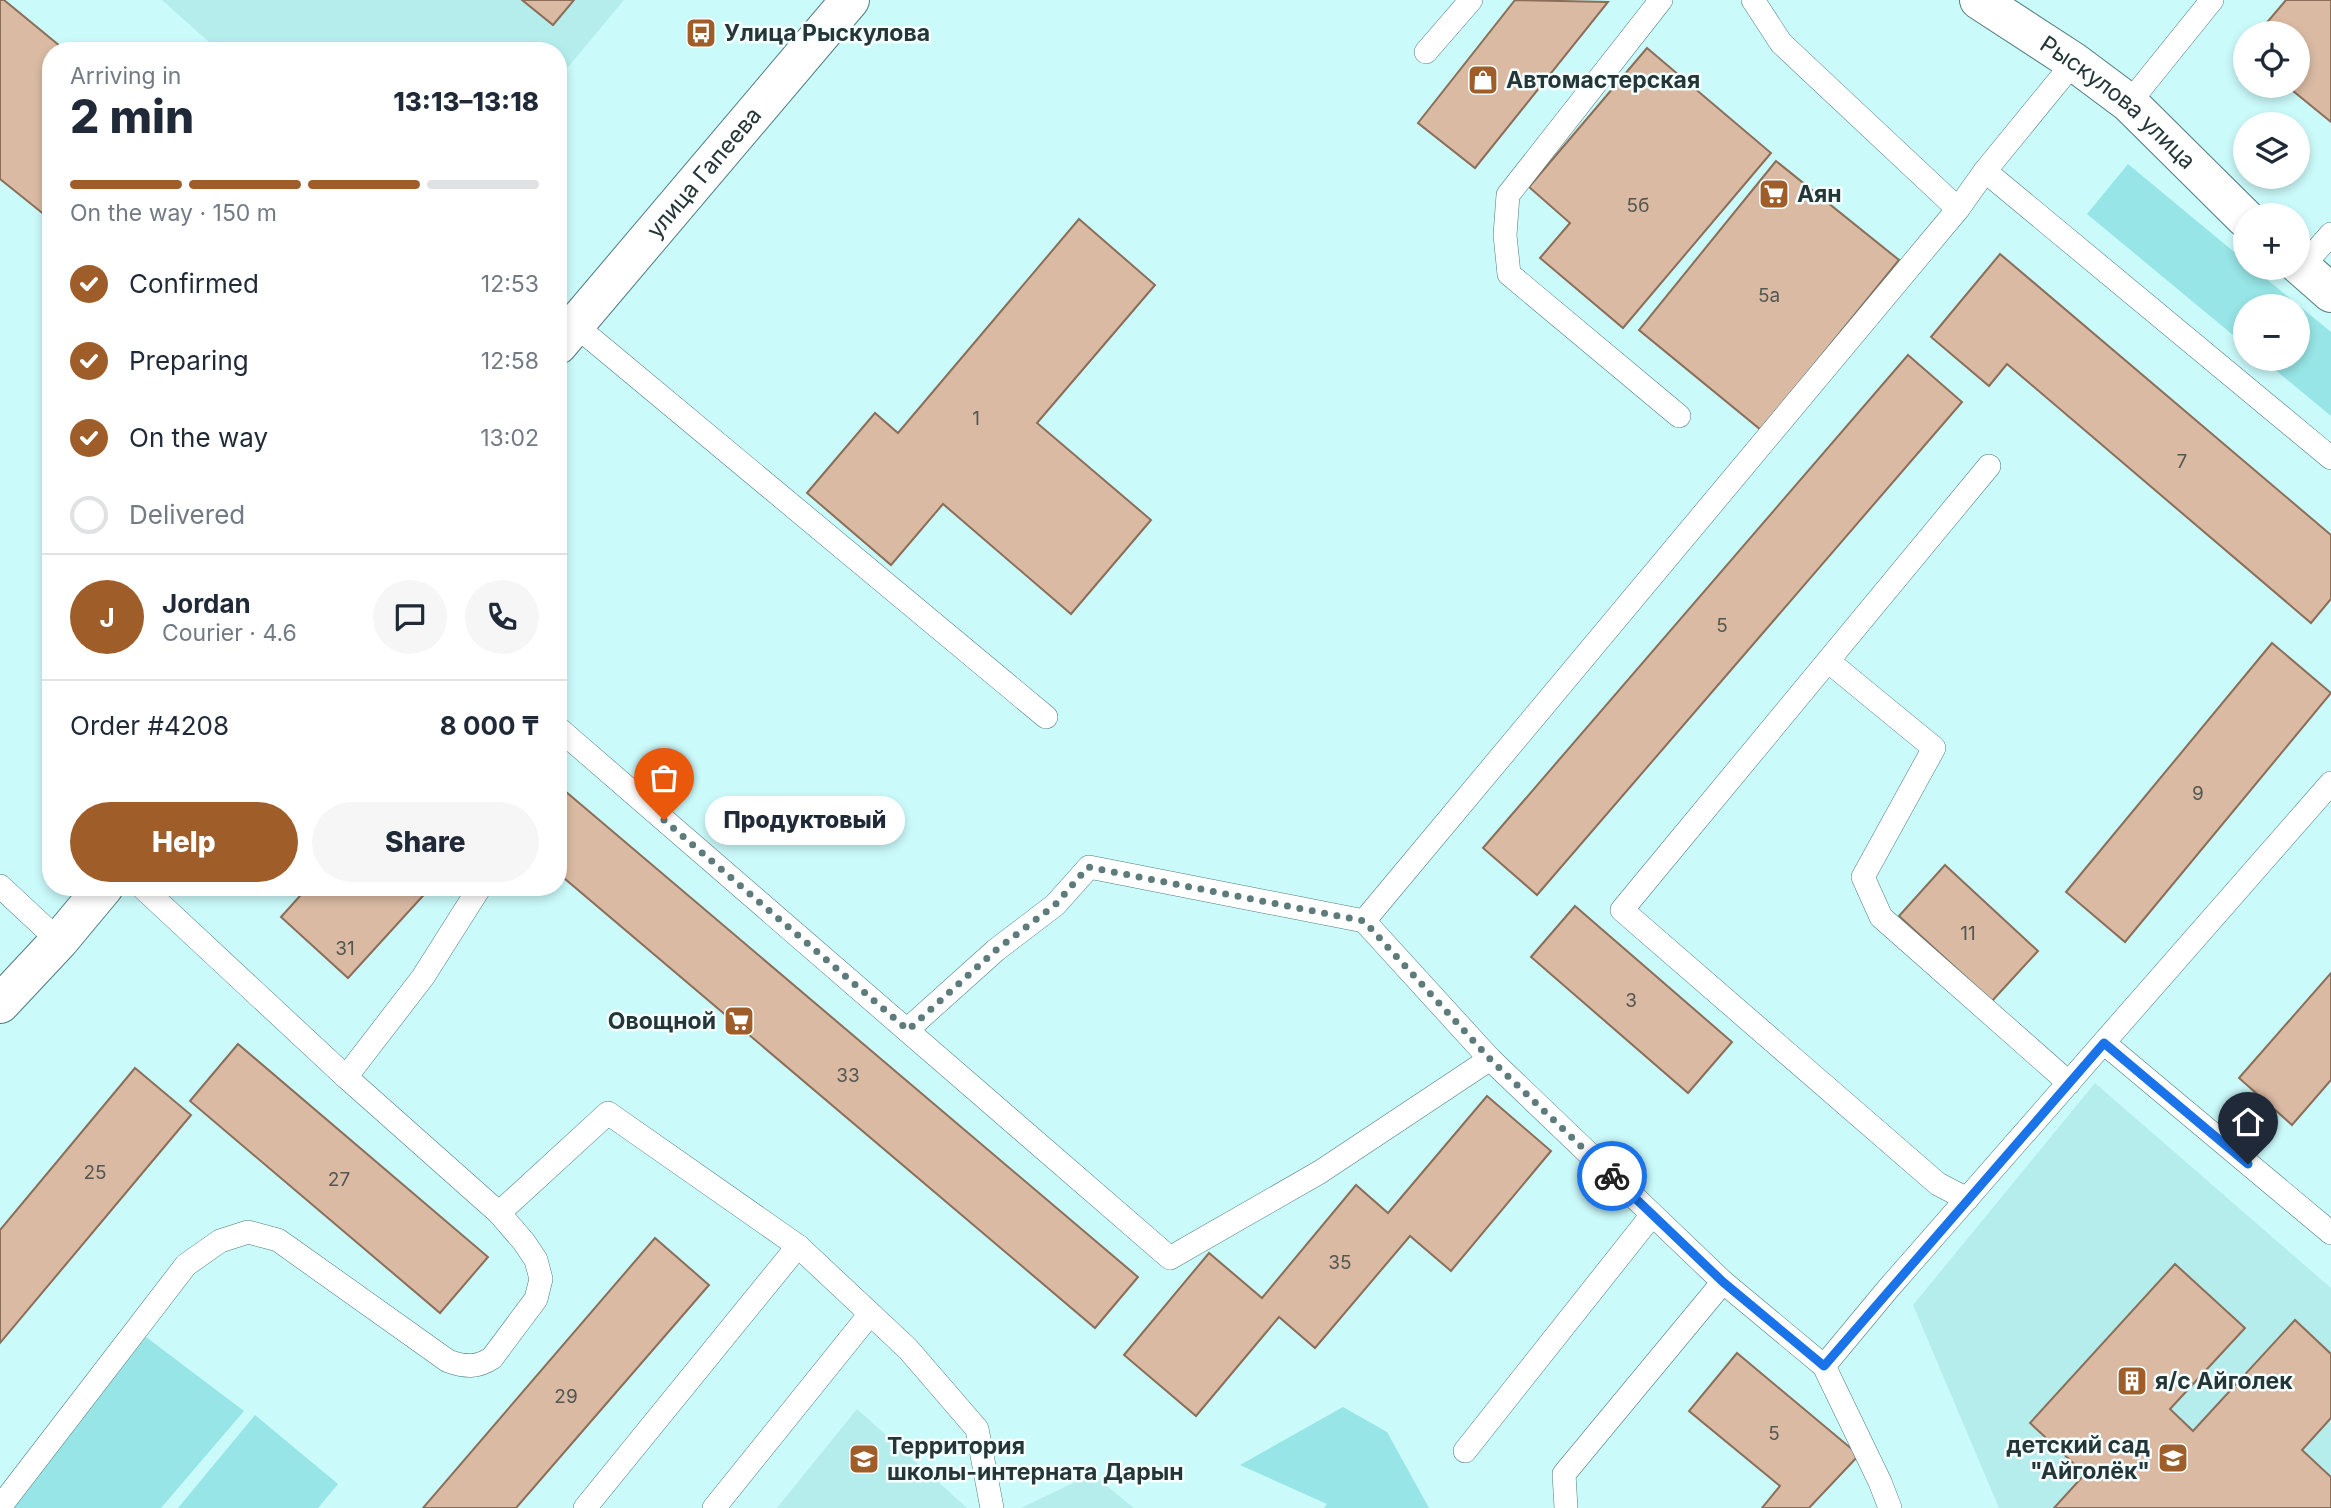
<!DOCTYPE html>
<meta charset="utf-8">
<style>
:root{--surface:#fff;--page:#f6f6f7;--text:#1f2937;--muted:#747a83;--line:#e0e1e3;--accent:#9f5e29}
body{margin:0;font-family:Inter,sans-serif;background:var(--page);color:var(--text);height:100vh;display:flex;flex-direction:column;font-size:26px;white-space:nowrap}
*{box-sizing:border-box;margin:0}
p{font-size:23px;color:var(--muted)}
.icon{flex:none;width:38px;height:38px;fill:none;stroke:currentColor;stroke-width:2;stroke-linecap:round;stroke-linejoin:round}
.map{position:relative;flex:1;overflow:hidden}
.sheet{position:absolute;left:42px;top:42px;width:525px;height:854px;display:flex;flex-direction:column;background:var(--surface);border-radius:28px;box-shadow:0 4px 10px #0003}
.sheet>*{flex:none}
.buttons{position:absolute;left:2233px;top:21px;display:grid;gap:14px}
.buttons a{display:grid;place-items:center;width:77px;height:77px;border-radius:50%;background:var(--surface);box-shadow:0 4px 10px #0003;font-size:35px}
.pin{position:absolute;display:grid;place-items:center;width:60px;height:60px;color:#fff;margin:-72px -30px;border-radius:50% 50% 50% 0;rotate:-45deg;box-shadow:0 0 7px #0007}
.pin .icon{rotate:45deg}
.courier{position:absolute;display:grid;place-items:center;width:70px;height:70px;margin:-35px;border:5px solid #1a73e8;border-radius:50%;background:#fff;color:#222;box-shadow:0 2px 9px #0007}
.bubble{position:absolute;height:49px;border-radius:24px;background:var(--surface);box-shadow:0 4px 10px #0003;font-size:23px;font-weight:800;line-height:49px;text-align:center}
.headline em{font-style:normal;font-weight:800}
.headline div{display:flex;flex-direction:column-reverse}
.headline{display:flex;align-items:center;justify-content:space-between;height:119px;padding:0 28px}
h1{font-size:46px;font-weight:800;line-height:52px}
.bar{display:grid;grid-template-columns:repeat(4,1fr);gap:10px 7px;align-content:center;height:84px;padding:0 28px}
.bar i{height:9px;border-radius:5px;background:var(--line)}
.bar .on{background:var(--accent)}
.bar p{grid-column:span 4}
.line{display:flex;align-items:center;gap:18px;padding:0 28px;border-top:2px solid var(--line)}
.line div{flex:1}
.round{display:grid;place-items:center;flex:none;width:74px;height:74px;border-radius:37px;background:var(--page)}
ol{padding:0 28px;list-style:none}
li{display:flex;align-items:center;gap:21px;height:77px}
li p{margin-inline-start:auto}
li .icon{padding:7px;border-radius:50%;background:var(--accent);color:#fff;stroke-width:4}
li:last-child{color:var(--muted)}
li i{width:38px;height:38px;border:4px solid var(--line);border-radius:50%}
.primary-button{display:flex;gap:14px;margin-top:auto;padding:14px 28px}
.primary-button a{flex:1;height:80px;border-radius:42px;background:var(--accent);color:#fff;font-size:28px;font-weight:800;line-height:80px;text-align:center}
.primary-button a+a{background:var(--page);color:var(--text)}
.map>svg:first-child{display:block}
.built{fill:#b5eded}
.green{fill:#97e5e6}
.building{fill:#dabaa3;stroke:#8b6e59;stroke-width:2}
.lines{fill:none;stroke-linecap:round;stroke-linejoin:round}
.lane-casing{stroke:#507b7b;stroke-width:24}
.street-casing{stroke:#507b7b;stroke-width:40}
.secondary-casing{stroke:#507b7b;stroke-width:40}
.lane{stroke:#fff;stroke-width:23}
.street{stroke:#fff;stroke-width:38}
.secondary{stroke:#fff;stroke-width:38}
.done{stroke:#5e7b7c;stroke-width:7;stroke-dasharray:0 12.6}
.route{stroke:#1a73e8;stroke-width:9}
.labels{text-anchor:middle;dominant-baseline:central;stroke-width:5;stroke-linejoin:round;paint-order:stroke}
.number-label{font-size:19px;fill:#525752}
.poi-label{font-size:23px;font-weight:bold;fill:#243637;stroke:#f6ffff;text-anchor:start}
.street-label{font-size:23px;fill:#243637;stroke:#f6ffff}
</style>
<div class="map">
<svg width="2331" height="1508" viewBox="0 0 2331 1508">
<rect width="100%" height="100%" fill="#cbfafb"/>
<g class="built">
<polygon points="162,0 624,0 558,79 558,51 219,51"/>
<polygon points="2095,1083 2331,1288 2331,1508 1999,1508 1913,1305"/>
<polygon points="857,1409 967,1508 777,1508"/>
<polygon points="1092,1474 1134,1508 1021,1508"/>
</g>
<g class="green">
<polygon points="2128,164 2245,261 2245,268 2253,268 2331,332 2331,416 2262,359 2298,359 2298,306 2245,306 2245,345 2087,214"/>
<polygon points="146,1337 244,1411 161,1508 6,1508"/>
<polygon points="1343,1407 1387,1432 1429,1508 1324,1508 1327,1504 1240,1465"/>
<polygon points="255,1415 338,1484 318,1508 178,1508"/>
</g>
<g class="building">
<polygon points="0,0 4,0 66,51 51,51 51,220 0,179"/>
<polygon points="522,0 574,0 553,25"/>
<polygon points="1515,0 1608,2 1475,168 1418,123"/>
<polygon points="2286,0 2331,0 2331,122 2287,86 2298,86 2298,33 2258,33"/>
<polygon points="1647,48 1771,153 1623,328 1540,258 1570,223 1529,187"/>
<polygon points="1776,161 1899,260 1761,430 1639,330"/>
<polygon points="1079,219 1155,285 1037,423 1151,520 1071,614 943,504 891,565 807,493 875,413 898,433"/>
<polygon points="2000,254 2331,535 2331,599 2311,623 2007,364 1989,386 1931,337"/>
<polygon points="1908,355 1962,402 1537,895 1483,848"/>
<polygon points="2272,643 2331,693 2125,942 2066,892"/>
<polygon points="565,791 1138,1277 1095,1328 558,873 558,799"/>
<polygon points="1945,865 2038,951 1992,1001 1899,916"/>
<polygon points="308,887 431,887 348,978 281,917"/>
<polygon points="1575,906 1732,1042 1688,1093 1531,957"/>
<polygon points="2331,973 2331,1080 2292,1125 2239,1078"/>
<polygon points="238,1044 488,1257 440,1313 190,1101"/>
<polygon points="135,1068 191,1115 0,1343 0,1230"/>
<polygon points="1487,1096 1551,1151 1451,1271 1410,1236 1315,1348 1279,1317 1196,1416 1124,1355 1209,1253 1262,1298 1356,1185 1388,1213"/>
<polygon points="655,1238 709,1285 516,1508 423,1508"/>
<polygon points="2175,1264 2245,1328 2170,1409 2193,1431 2295,1320 2331,1354 2331,1418 2302,1450 2331,1477 2331,1508 2054,1508 2085,1474 2030,1423"/>
<polygon points="1737,1353 1859,1455 1809,1508 1762,1508 1780,1486 1689,1411"/>
</g>
<g class="lines">
<g class="lane-casing">
<g id="lane">
<polyline points="1661,0 1508,195 1505,235 1509,274 1679,416"/>
<polyline points="1753,0 1781,43 1958,209"/>
<polyline points="1426,52 1471,0"/>
<polyline points="2074,62 1985,171 2331,458"/>
<polyline points="2129,103 2212,0"/>
<polyline points="1985,171 1958,209 1364,921 1490,1059 1723,1282 1824,1366 1887,1290 2331,783"/>
<polyline points="2302,267 2331,234"/>
<polyline points="575,325 1046,717"/>
<polyline points="1828,661 1934,748 1863,877 1881,917 2069,1083"/>
<polyline points="558,728 1170,1258 1320,1172 1490,1059"/>
<polyline points="0,886 59,941"/>
<polyline points="907,1030 996,950 1055,905 1089,867 1364,921"/>
<polyline points="2104,1043 2331,1233"/>
<polyline points="346,1077 423,977 480,887"/>
<polyline points="1967,1199 1938,1184 1622,910 1989,466"/>
<polyline points="499,1213 608,1113 798,1246 908,1349 977,1429 992,1508"/>
<polyline points="1824,1366 1880,1482 1890,1508"/>
<polyline points="1465,1451 1652,1215"/>
<path d="M0,1507L186,1265L220,1241L248,1232L278,1240L448,1361C465,1367 477,1368 492,1358L536,1299L541,1279L536,1260L524,1242L499,1213L346,1077L142,887"/>
<polyline points="585,1508 798,1246"/>
<polyline points="714,1508 870,1314"/>
<polyline points="1566,1508 1564,1474 1723,1282"/>
</g>
</g>
<g class="street-casing">
<g id="street">
<path id="s1" d="M1979,0L2074,62L2129,103L2245,218"/>
<polyline points="2298,264 2331,293"/>
</g>
</g>
<g class="secondary-casing">
<g id="secondary">
<path id="s2" d="M558,345L850,0"/>
<polyline points="0,1004 59,941 104,887"/>
</g>
</g>
<use href="#lane" class="lane"/>
<use href="#street" class="street"/>
<use href="#secondary" class="secondary"/>
</g>
<g class="lines">
<polyline class="done" points="664,820 908,1030 996,950 1055,905 1088,867 1364,921 1490,1059 1612,1176"/>
<polyline class="route" points="1612,1176 1723,1282 1824,1366 2104,1043 2248,1164"/>
</g>
<defs>
<g id="bus-square" transform="scale(1.575)"><rect x="-9" y="-9" width="18" height="18" rx="4" fill="#9f5e29" stroke="#f6ffff"/><path d="M-5-6H5V4H4V6H2V4H-2V6H-4V4H-5ZM-3.5-4V0h7V-4ZM-3.5 1.2v1.5H-2V1.2ZM2 1.2v1.5H3.5V1.2Z" fill="#fff"/></g>
<g id="shop-square" transform="scale(1.575)"><rect x="-9" y="-9" width="18" height="18" rx="4" fill="#9f5e29" stroke="#f6ffff"/><path d="M-5-2.5h2.3a2.7 3.5 0 0 1 5.4 0H5L5.5 6h-11ZM-1.5-2.5h3a1.5 2.3 0 0 0-3 0Z" fill="#fff"/></g>
<g id="supermarket-square" transform="scale(1.575)"><rect x="-9" y="-9" width="18" height="18" rx="4" fill="#9f5e29" stroke="#f6ffff"/><path d="M-6-5.5h2.5l.6 2H6L4.5 2H-2.5L-4.4-4H-6ZM-1.5 3.2a1.3 1.3 0 1 0 .1 0ZM3 3.2a1.3 1.3 0 1 0 .1 0Z" fill="#fff"/></g>
<g id="building-square" transform="scale(1.575)"><rect x="-9" y="-9" width="18" height="18" rx="4" fill="#9f5e29" stroke="#f6ffff"/><path d="M-4-6H4V6H1V3H-1V6H-4ZM-2.5-4.3h1.7v1.8h-1.7ZM.8-4.3h1.7v1.8H.8ZM-2.5-1h1.7V.8h-1.7ZM.8-1h1.7V.8H.8Z" fill="#fff"/></g>
<g id="school-square" transform="scale(1.575)"><rect x="-9" y="-9" width="18" height="18" rx="4" fill="#9f5e29" stroke="#f6ffff"/><path d="M0-5L7-2L0 1L-7-2ZM-4 1L0 2.5L4 1V4Q0 6-4 4Z" fill="#fff"/></g>
</defs>
<g fill-rule="evenodd">
<use href="#bus-square" x="701" y="33"/>
<use href="#shop-square" x="1483" y="80"/>
<use href="#supermarket-square" x="1774" y="194"/>
<use href="#supermarket-square" x="739" y="1021"/>
<use href="#building-square" x="2132" y="1381"/>
<use href="#school-square" x="2173" y="1458"/>
<use href="#school-square" x="864" y="1459"/>
</g>
<g class="labels">
<g class="number-label">
<text x="1638" y="205">5б</text>
<text x="1769" y="295">5а</text>
<text x="976" y="418">1</text>
<text x="2182" y="461">7</text>
<text x="1722" y="625">5</text>
<text x="2198" y="793">9</text>
<text x="1968" y="933">11</text>
<text x="345" y="948">31</text>
<text x="1631" y="1000">3</text>
<text x="848" y="1075">33</text>
<text x="95" y="1172">25</text>
<text x="339" y="1179">27</text>
<text x="1340" y="1262">35</text>
<text x="566" y="1396">29</text>
<text x="1774" y="1433">5</text>
</g>
<g class="poi-label">
<text x="724" y="33">Улица Рыскулова</text>
<text x="1506" y="80">Автомастерская</text>
<text x="1797" y="194">Аян</text>
<text x="716" y="1021" text-anchor="end">Овощной</text>
<text x="2155" y="1381">я/c Айголек</text>
<text x="2150" y="1445" text-anchor="end">детский сад<tspan x="2150" dy="26">"Айголёк"</tspan></text>
<text x="887" y="1446">Территория<tspan x="887" dy="26">школы-интерната Дарын</tspan></text>
</g>
<g class="street-label">
<text stroke="none"><textPath href="#s1" startOffset="173">Рыскулова улица</textPath></text>
<text stroke="none"><textPath href="#s2" startOffset="226">улица Гапеева</textPath></text>
</g>
</g>
</svg>
<div class="buttons">
<a><svg class="icon" aria-label="locate" viewBox="0 0 24 24"><circle cx="12" cy="12" r="6"/><path d="M12 2v4M12 18v4M2 12h4M18 12h4"/></svg></a>
<a><svg class="icon" aria-label="layers" viewBox="0 0 24 24"><path d="M12 4l9 5-9 5-9-5zM3 14l9 5 9-5"/></svg></a>
<a>+</a>
<a>−</a>
</div>
<div class="pin" style="left:664px;top:820px;background:#ea580c"><svg class="icon" aria-label="bag" viewBox="0 0 24 24"><path d="M5 8h14l-1 12H6zM9 8a3 3 0 0 1 6 0"/></svg></div>
<div class="pin" style="left:2248px;top:1164px;background:#1f2937"><svg class="icon" aria-label="home" viewBox="0 0 24 24"><path d="M3 11l9-7 9 7M6 9v11h12V9"/></svg></div>
<div class="courier" style="left:1612px;top:1176px"><svg class="icon" aria-label="bike" viewBox="0 0 24 24"><circle cx="6" cy="16" r="4"/><circle cx="18" cy="16" r="4"/><path d="M6 16l4-8h5l3 8M10 8l3 8H6M13 5h3"/></svg></div>
<div class="bubble" style="left:705px;top:796px;width:200px">Продуктовый</div>
<section class="sheet">
<div class="headline"><div><h1>2 min</h1><p>Arriving in</p></div><em>13:13–13:18</em></div>
<div class="bar"><i class="on"></i><i class="on"></i><i class="on"></i><i></i><p>On the way · 150 m</p></div>
<ol>
<li><svg class="icon" aria-label="check" viewBox="0 0 24 24"><path d="M5 12l5 5 9-10"/></svg>Confirmed<p>12:53</p></li>
<li><svg class="icon" aria-label="check" viewBox="0 0 24 24"><path d="M5 12l5 5 9-10"/></svg>Preparing<p>12:58</p></li>
<li><svg class="icon" aria-label="check" viewBox="0 0 24 24"><path d="M5 12l5 5 9-10"/></svg>On the way<p>13:02</p></li>
<li><i></i>Delivered</li>
</ol>
<div class="line" style="height:126px"><b class="round" style="background:var(--accent);color:#fff">J</b><div><b>Jordan</b><p>Courier · 4.6</p></div><a class="round"><svg class="icon" aria-label="chat" viewBox="0 0 24 24"><path d="M4 5h16v11H9l-5 4z"/></svg></a><a class="round"><svg class="icon" aria-label="phone" viewBox="0 0 24 24"><path d="M5 4h4l2 5-3 2q2 4 5 5l2-3 5 2v4C11 20 4 13 5 4z"/></svg></a></div>
<div class="line" style="height:91px"><div>Order #4208</div><b>8 000 ₸</b></div>
<div class="primary-button"><a>Help</a><a>Share</a></div>
</section>
</div>
